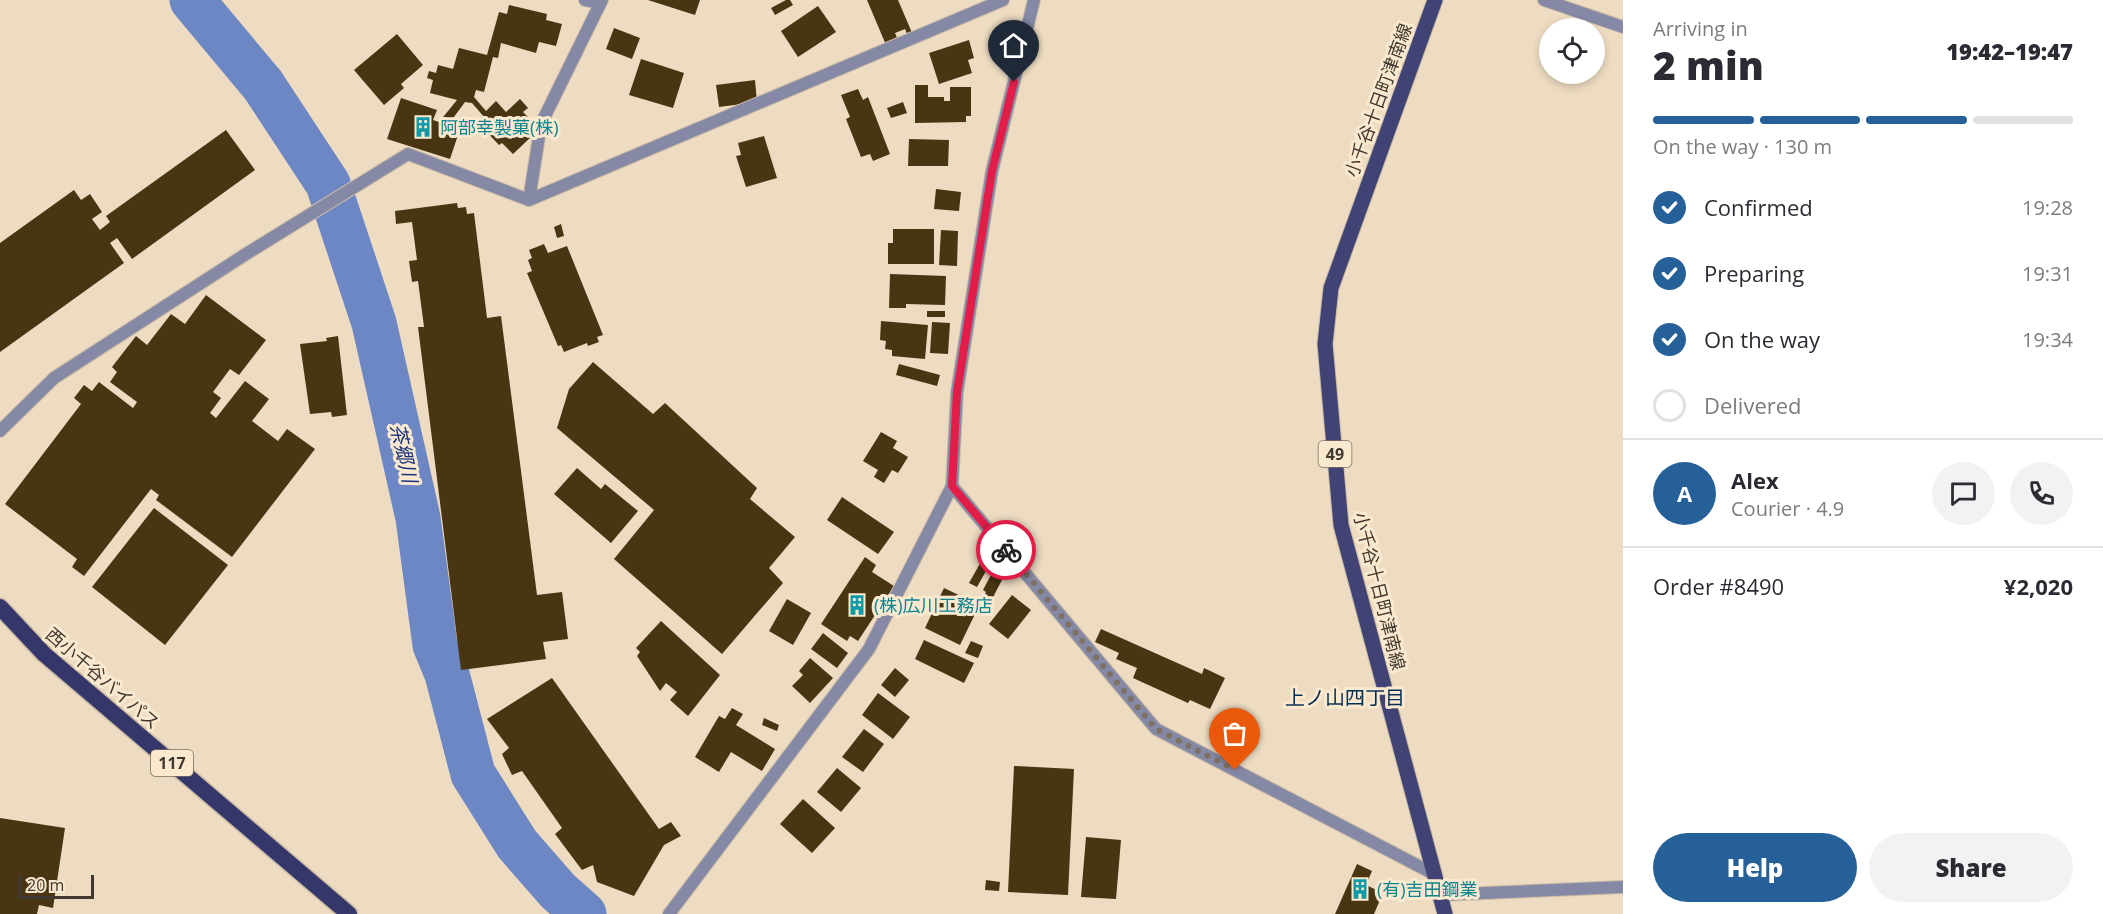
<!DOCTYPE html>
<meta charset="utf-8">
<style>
:root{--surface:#fff;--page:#f2f2f3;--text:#2b2b33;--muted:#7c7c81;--line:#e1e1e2;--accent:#266098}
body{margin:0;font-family:"Open Sans","Noto Sans JP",sans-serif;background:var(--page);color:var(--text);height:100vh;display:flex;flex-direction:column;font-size:22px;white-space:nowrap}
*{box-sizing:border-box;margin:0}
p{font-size:20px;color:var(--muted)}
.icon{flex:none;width:33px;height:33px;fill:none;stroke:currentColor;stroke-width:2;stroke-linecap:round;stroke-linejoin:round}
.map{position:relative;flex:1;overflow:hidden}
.sheet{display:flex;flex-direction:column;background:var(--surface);width:480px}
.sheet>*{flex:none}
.buttons{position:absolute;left:1539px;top:18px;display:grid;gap:12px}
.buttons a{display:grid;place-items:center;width:66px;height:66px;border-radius:50%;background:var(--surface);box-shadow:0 3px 9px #0003;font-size:30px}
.scale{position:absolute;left:18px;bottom:15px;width:76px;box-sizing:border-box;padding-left:6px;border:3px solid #40392f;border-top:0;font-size:16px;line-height:21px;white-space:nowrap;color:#40392f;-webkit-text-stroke:4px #fae9cf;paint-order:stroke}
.pin{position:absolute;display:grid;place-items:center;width:51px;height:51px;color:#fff;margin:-62px -26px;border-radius:50% 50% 50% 0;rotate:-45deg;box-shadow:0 0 6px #0007}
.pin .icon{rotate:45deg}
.courier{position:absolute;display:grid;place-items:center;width:60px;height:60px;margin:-30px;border:4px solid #e11d48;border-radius:50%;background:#fff;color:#222;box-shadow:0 2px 8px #0007}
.headline em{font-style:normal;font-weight:800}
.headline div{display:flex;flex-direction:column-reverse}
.headline{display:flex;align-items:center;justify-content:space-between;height:102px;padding:0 30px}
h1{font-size:39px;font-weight:800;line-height:45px}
.bar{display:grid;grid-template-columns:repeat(4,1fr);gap:9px 6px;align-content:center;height:72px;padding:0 30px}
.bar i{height:8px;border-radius:4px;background:var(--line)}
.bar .active{background:var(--accent)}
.bar p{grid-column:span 4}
.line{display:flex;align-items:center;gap:15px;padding:0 30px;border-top:2px solid var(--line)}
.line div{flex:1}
.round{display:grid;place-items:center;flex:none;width:63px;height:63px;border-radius:32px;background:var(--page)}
ol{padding:0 30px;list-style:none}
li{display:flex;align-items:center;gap:18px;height:66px}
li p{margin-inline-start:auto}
li .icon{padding:6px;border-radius:50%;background:var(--accent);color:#fff;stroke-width:4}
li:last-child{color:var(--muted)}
li i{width:33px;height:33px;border:3px solid var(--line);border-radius:50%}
.cta{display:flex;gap:12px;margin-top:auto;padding:12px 30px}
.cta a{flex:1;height:69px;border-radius:36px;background:var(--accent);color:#fff;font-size:24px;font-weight:800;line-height:69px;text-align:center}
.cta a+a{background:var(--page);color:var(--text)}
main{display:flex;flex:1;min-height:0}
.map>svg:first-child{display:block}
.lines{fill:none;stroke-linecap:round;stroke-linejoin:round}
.river{stroke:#6c87c3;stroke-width:45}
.building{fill:#493512}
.minor-casing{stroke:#cabba5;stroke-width:14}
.primary-casing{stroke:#cabba5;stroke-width:17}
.trunk-casing{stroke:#cabba5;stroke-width:19}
.minor{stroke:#8689a6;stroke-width:12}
.primary{stroke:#404374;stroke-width:15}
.trunk{stroke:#35366a;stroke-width:16}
.done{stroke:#7d7262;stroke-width:6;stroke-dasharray:0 10.8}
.route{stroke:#e11d48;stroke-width:8}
.labels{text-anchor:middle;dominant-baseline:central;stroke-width:6;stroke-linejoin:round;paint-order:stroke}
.shield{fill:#fae9cf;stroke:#786e5f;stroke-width:1.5}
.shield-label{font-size:16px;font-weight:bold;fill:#40392f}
.street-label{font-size:18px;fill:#40392f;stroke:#fae9cf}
.culture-label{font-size:18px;fill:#0d838f;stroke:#fae9cf;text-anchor:start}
.water-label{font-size:20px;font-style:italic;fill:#18337b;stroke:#fae9cf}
.neighbourhood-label{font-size:20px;fill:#042e53;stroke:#fae9cf}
</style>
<main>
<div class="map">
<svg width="1623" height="914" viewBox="0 0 1623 914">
<rect width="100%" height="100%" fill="#eddcc2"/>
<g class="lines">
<polyline class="river" points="192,0 263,85 328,184 374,323 418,518 435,645 447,674 473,774 517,844 558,891 584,914"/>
</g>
<g class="building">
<polygon points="648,0 700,0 695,15"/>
<polygon points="786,0 790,0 793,5 775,15 771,8"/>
<polygon points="867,0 898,0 913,35 908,36 905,29 895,33 898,40 886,45"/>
<polygon points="509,5 547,14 546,20 562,24 556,46 539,42 536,53 501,43 498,58 493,57 484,92 476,90 474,97 486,111 496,101 506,112 520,99 528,108 523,112 529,118 520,126 531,137 513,154 502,143 499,145 479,124 485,118 472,103 465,102 448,125 460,129 450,159 387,139 401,98 437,110 433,120 439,122 457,100 430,93 433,80 427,78 429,71 436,73 438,65 453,69 459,48 487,55 499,12 507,14"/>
<polygon points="818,6 836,32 798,57 781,31"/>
<polygon points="614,28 640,38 632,59 606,49"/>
<polygon points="397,34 423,65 401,84 404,88 384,105 354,70"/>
<polygon points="969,40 974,58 968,60 972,73 939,84 929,53"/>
<polygon points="641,59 684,73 673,108 629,95"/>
<polygon points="755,80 757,102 719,107 716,85"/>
<polygon points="915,85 928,85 928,97 944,97 944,101 950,101 950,87 971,87 971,116 966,116 966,122 915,123"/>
<polygon points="858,89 863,100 868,97 890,154 873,161 870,154 861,157 846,119 850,117 841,95"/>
<polygon points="903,102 907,113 891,118 887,108"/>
<polygon points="226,130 255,170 132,259 117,238 110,243 124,263 0,352 0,243 74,190 81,200 90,194 102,212 92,219 100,230 110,222 106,216"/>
<polygon points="764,136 777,178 746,187 736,156 741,155 738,143"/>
<polygon points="909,139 949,140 948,166 908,166"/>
<polygon points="936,189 961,192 959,211 934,209"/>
<polygon points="457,203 458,208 466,207 467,214 474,213 487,318 501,316 537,595 562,592 568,639 543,642 546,659 461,670 418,327 424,327 418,281 412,282 409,261 417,260 412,222 396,224 395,211"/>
<polygon points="561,224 564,236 557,238 554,227"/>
<polygon points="893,229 934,229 934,264 888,264 888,243 893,243"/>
<polygon points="941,230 958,231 957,266 939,265"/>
<polygon points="544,244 548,253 567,246 603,335 597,337 599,342 588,346 587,343 564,352 561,345 558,346 527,273 532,271 528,260 532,258 529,250"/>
<polygon points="890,274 946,276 945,305 906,304 906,308 889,308"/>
<polygon points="206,295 266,340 239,375 230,369 213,392 221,398 210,413 216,418 245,381 269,399 252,421 278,441 287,429 315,449 232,557 156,500 159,495 151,489 84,576 72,567 77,559 5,504 81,404 74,398 84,385 92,391 99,382 133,408 137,402 110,382 117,372 112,367 136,336 147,345 171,314 185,324"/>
<rect x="927" y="311" width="18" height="6"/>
<polygon points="881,321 928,325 925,359 892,356 892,350 885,349 886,341 880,340"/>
<polygon points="932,322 950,323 948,354 930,353"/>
<polygon points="338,336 347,415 332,417 331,412 310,414 300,344 327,341 326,338"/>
<polygon points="593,362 653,414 665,403 757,488 750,499 795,537 769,568 783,583 722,654 614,559 654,510 557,428 569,389"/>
<polygon points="899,364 940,375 937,386 896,375"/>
<polygon points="881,432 897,441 893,448 908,457 898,473 892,470 884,483 874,477 878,470 863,461"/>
<polygon points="577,468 601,489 605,484 638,511 611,543 554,494"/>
<polygon points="842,497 894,532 878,554 827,520"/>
<polygon points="154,508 228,565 165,645 92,587"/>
<polygon points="865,557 876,565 872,572 894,586 858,641 850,636 847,641 821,624"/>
<polygon points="982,560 990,564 977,587 969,583"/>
<polygon points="993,571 1004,576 989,605 982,601 986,592 983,590"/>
<polygon points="944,588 965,598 963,603 977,610 960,645 925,628"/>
<polygon points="1012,595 1031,610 1008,639 989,624"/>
<polygon points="787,599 811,613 793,645 769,631"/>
<polygon points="661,621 720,675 688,716 670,700 677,692 666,683 660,691 637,656 640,652 636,648"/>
<polygon points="1101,629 1202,674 1204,668 1225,678 1210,709 1190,700 1188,703 1133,678 1137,668 1116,659 1119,653 1095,642"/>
<polygon points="823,633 848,653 837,668 811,649"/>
<polygon points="924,640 974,663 964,683 915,659"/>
<polygon points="971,641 983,646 978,658 965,653"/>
<polygon points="810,658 833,678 810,703 792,686 803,675 799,671"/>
<polygon points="895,668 909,680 895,697 881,685"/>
<polygon points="552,678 659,829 671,822 681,836 664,845 634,896 597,882 593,865 582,870 555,834 562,828 522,771 512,775 502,754 509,748 487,719"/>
<polygon points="878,693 910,717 893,739 862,715"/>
<polygon points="732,708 743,714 736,725 775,749 762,771 731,752 719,772 695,757 719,716 725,719"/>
<polygon points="764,718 779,725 777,731 762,725"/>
<polygon points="864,729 884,744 863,772 842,757"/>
<polygon points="1014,766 1074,769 1068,895 1008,892"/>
<polygon points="837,768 861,788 841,812 817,792"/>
<polygon points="803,799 835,828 812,853 780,824"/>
<polygon points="0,818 65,828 53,908 39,905 37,914 0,914"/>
<polygon points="1086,837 1121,840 1116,899 1081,897"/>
<polygon points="1357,864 1372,871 1366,885 1383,893 1374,914 1335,914"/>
<polygon points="986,880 1000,882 999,891 985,890"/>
</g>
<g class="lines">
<g class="minor-casing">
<g id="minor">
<polyline points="585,0 600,3"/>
<polyline points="1544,0 1623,27"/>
<polyline points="529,200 541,124 602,0"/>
<polyline points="0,431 54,378 246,254 408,154 529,200 1003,0"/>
<polyline points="952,486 1156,729 1434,874"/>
<polyline points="1439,895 1623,887"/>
<polyline points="669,914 869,649 952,486 957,392 992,171 1034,0"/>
</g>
</g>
<g class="primary-casing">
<polyline id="primary" points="1435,0 1331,288 1325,344 1341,525 1445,914"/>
</g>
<g class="trunk-casing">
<polyline id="trunk" points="0,607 44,654 349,914"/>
</g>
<use href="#minor" class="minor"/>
<use href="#primary" class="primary"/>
<use href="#trunk" class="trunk"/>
</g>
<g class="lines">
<polyline class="done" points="1006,550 1156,729 1235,770"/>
<polyline class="route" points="1006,550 952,486 957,392 992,171 1014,82"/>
</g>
<defs>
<g id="building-bare" transform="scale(1.62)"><path d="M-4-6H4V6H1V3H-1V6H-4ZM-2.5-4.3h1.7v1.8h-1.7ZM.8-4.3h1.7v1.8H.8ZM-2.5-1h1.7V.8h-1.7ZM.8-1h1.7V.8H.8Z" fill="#0f9aa8" stroke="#fae9cf" stroke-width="2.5" paint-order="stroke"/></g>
</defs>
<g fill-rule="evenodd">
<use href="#building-bare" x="423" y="127"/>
<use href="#building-bare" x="857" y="605"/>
<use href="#building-bare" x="1360" y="889"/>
</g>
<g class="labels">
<g class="shield">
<rect x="1318.5" y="441" width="33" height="26" rx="4.5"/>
<rect x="151" y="750" width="42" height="26" rx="4.5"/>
</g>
<g class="shield-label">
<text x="1335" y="454">49</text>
<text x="172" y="763">117</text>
</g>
<g class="street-label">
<text transform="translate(1378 100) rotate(-70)">小千谷十日町津南線</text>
<text transform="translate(1380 591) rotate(76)">小千谷十日町津南線</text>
<text transform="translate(103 678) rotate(41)">西小千谷バイパス</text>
</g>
<g class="culture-label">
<text x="440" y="127">阿部幸製菓(株)</text>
<text x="874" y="605">(株)広川工務店</text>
<text x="1377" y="889">(有)吉田鋼業</text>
</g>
<g class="water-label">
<text transform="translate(404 453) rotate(77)">茶郷川</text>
</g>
<g class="neighbourhood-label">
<text x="1345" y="697">上ノ山四丁目</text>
</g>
</g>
</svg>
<div class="buttons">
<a><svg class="icon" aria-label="locate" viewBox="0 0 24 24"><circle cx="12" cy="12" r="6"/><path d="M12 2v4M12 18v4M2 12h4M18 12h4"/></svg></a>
</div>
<div class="scale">20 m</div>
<div class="pin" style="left:1235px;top:770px;background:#ea580c"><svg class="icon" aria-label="bag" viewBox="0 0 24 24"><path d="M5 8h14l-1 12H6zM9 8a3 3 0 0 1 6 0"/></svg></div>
<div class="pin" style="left:1014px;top:82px;background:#1f2937"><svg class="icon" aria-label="home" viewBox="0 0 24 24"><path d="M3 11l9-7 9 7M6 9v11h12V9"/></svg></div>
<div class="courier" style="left:1006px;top:550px"><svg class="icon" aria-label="bike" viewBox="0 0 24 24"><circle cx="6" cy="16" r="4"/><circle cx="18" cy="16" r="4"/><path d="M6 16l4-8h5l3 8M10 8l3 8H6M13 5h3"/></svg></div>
</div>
<section class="sheet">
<div class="headline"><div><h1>2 min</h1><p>Arriving in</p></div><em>19:42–19:47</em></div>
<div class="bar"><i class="active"></i><i class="active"></i><i class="active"></i><i></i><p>On the way · 130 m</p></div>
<ol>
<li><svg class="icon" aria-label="check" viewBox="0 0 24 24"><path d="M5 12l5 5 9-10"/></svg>Confirmed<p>19:28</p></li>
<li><svg class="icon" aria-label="check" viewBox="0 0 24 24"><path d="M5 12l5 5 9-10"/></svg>Preparing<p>19:31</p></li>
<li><svg class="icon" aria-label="check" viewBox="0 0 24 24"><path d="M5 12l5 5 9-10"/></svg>On the way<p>19:34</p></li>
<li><i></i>Delivered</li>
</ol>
<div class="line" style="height:108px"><b class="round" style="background:var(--accent);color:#fff">A</b><div><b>Alex</b><p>Courier · 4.9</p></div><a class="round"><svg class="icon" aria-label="chat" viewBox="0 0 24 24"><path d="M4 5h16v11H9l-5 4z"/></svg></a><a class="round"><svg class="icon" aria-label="phone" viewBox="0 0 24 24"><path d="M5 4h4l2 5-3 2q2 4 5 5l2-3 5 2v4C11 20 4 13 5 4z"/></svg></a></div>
<div class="line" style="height:78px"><div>Order #8490</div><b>¥2,020</b></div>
<div class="cta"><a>Help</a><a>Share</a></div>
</section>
</main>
